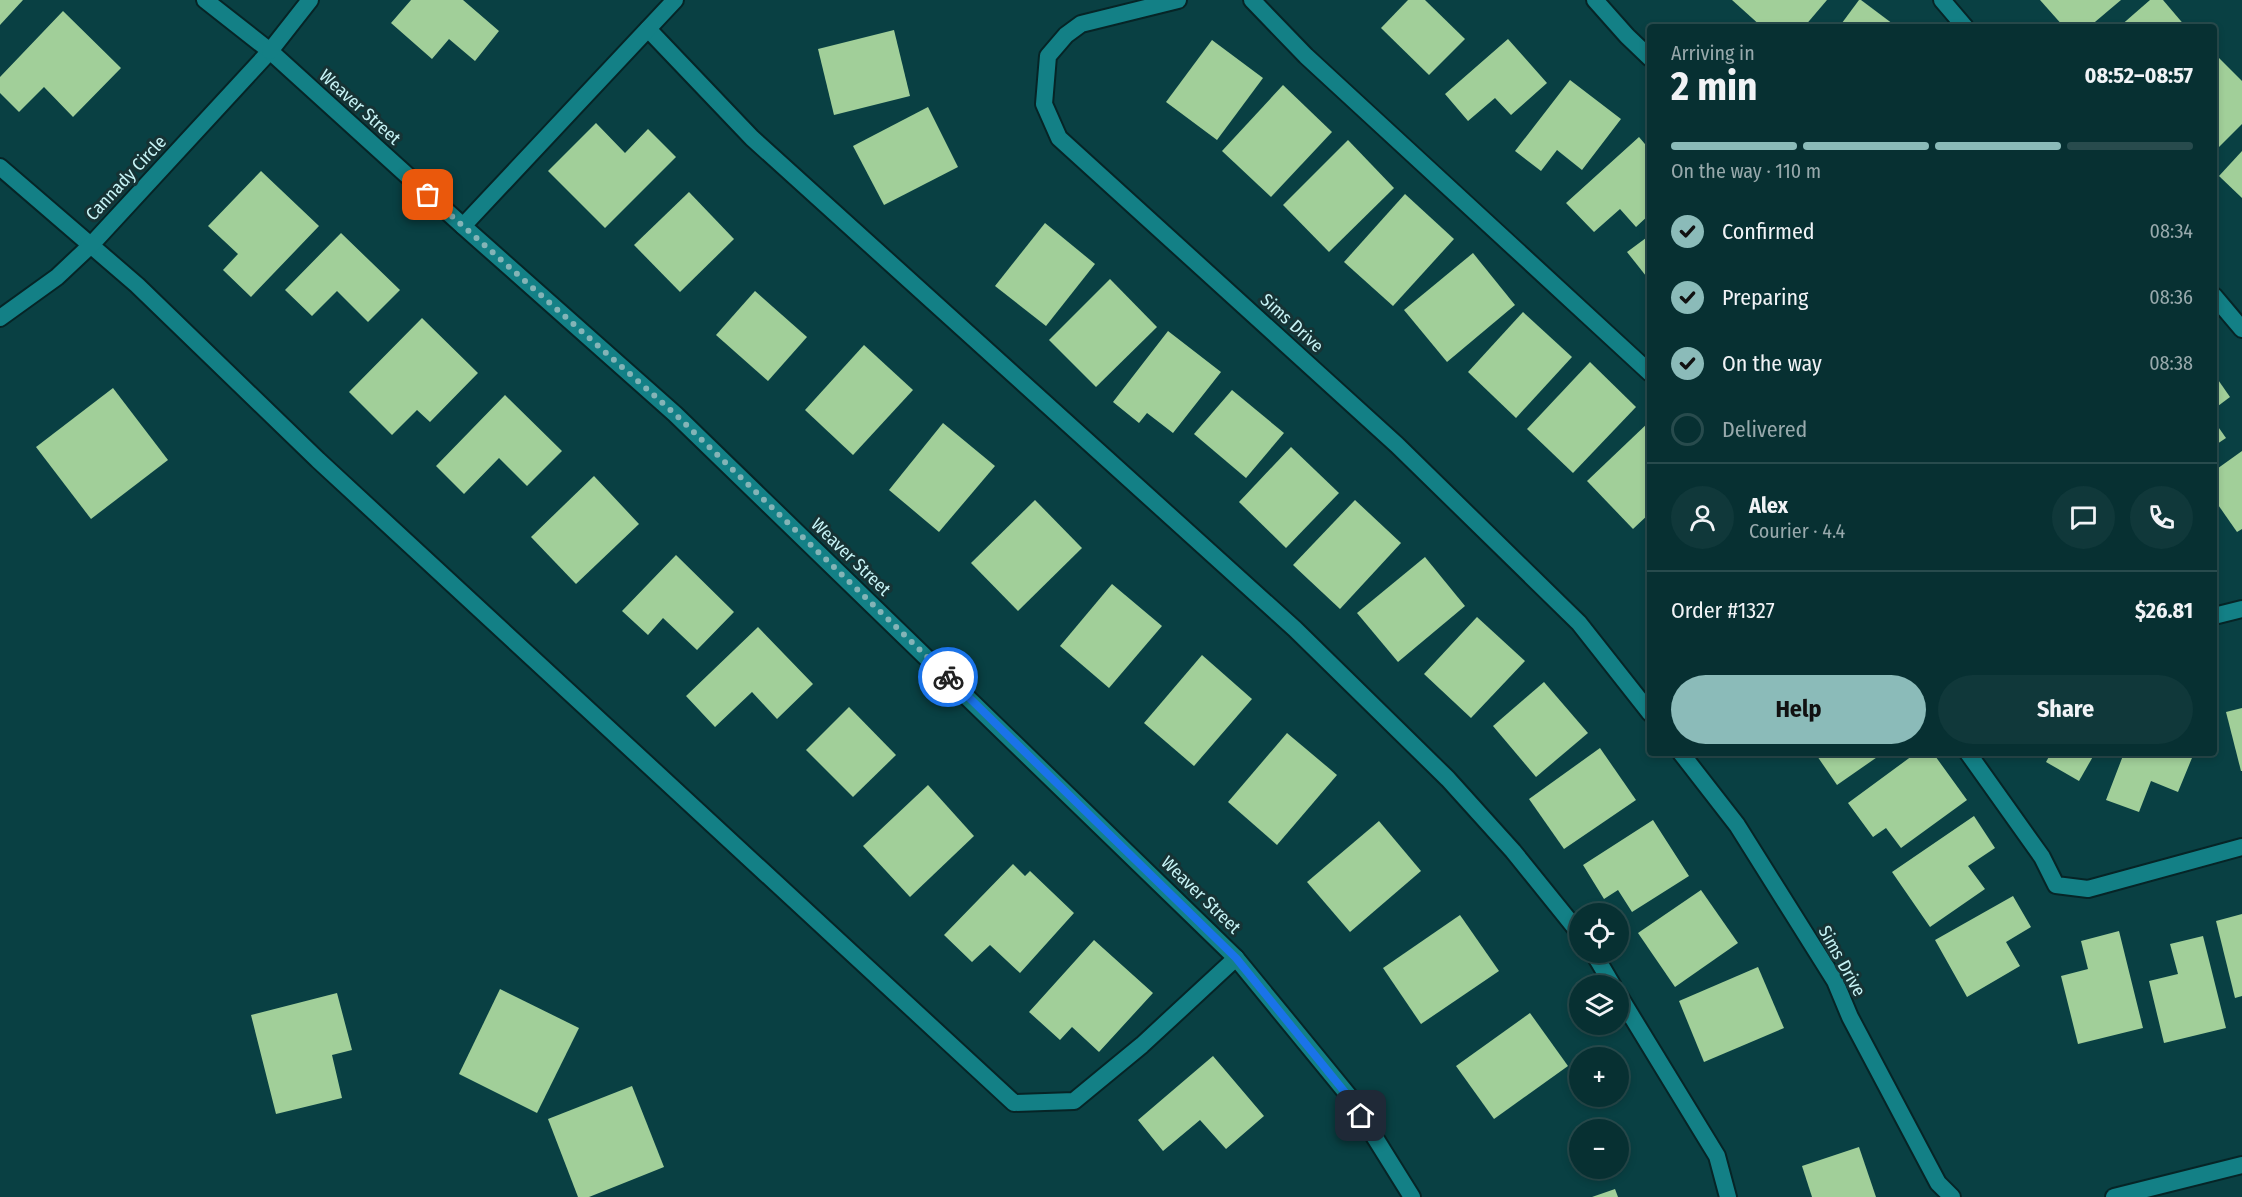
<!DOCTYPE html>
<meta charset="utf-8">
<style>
:root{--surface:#073032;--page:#10383a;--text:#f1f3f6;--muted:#98a9ac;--line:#284b4d;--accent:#8bbbb9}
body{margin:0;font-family:"Fira Sans Condensed",sans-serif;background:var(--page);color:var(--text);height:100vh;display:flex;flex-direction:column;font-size:22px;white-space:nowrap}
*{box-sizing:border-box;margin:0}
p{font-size:20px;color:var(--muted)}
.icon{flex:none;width:33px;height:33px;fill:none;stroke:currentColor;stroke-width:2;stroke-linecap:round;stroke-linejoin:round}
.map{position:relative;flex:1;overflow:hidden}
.drawer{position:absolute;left:1647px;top:24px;width:570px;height:732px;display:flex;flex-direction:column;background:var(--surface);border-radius:6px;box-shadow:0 3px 9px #0003,0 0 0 2px var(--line)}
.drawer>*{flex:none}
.controls{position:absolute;left:1569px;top:903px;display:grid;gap:12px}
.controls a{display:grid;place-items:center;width:60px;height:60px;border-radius:50%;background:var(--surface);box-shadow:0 3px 9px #0003,0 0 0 2px var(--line);font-size:30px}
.pin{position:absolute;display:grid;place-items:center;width:51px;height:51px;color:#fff;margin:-26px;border-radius:12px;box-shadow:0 3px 9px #0006}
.courier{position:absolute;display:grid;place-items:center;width:60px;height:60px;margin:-30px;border:4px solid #1a73e8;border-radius:50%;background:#fff;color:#222;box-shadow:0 2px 8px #0007}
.headline em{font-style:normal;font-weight:700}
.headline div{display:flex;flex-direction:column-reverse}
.headline{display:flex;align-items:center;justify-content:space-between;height:102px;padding:0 24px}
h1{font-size:39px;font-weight:700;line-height:45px}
.bar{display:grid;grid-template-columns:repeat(4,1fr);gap:9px 6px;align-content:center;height:72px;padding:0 24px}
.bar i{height:8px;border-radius:4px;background:var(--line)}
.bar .active{background:var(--accent)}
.bar p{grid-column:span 4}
.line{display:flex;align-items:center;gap:15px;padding:0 24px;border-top:2px solid var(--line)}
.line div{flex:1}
.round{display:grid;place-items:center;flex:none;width:63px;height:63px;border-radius:32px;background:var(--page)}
ol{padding:0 24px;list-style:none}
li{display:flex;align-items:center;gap:18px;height:66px}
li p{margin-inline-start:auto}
li .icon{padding:6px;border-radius:50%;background:var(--accent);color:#111;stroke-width:4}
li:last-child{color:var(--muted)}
li i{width:33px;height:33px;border:3px solid var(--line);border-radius:50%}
.button{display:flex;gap:12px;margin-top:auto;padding:12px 24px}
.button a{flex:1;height:69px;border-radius:36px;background:var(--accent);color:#111;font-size:24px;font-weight:700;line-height:69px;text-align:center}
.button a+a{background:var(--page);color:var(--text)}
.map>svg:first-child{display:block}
.building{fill:#a1cf99}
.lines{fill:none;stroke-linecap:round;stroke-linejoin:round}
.service-casing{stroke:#062426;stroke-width:20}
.minor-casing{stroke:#062426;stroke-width:20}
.tertiary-casing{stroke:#062426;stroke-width:20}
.service{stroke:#138086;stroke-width:16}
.minor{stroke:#138086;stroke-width:16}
.tertiary{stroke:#138086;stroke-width:16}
.done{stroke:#84b4b7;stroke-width:6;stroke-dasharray:0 10.8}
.route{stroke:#1a73e8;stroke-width:8}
.labels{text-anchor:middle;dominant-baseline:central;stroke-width:6;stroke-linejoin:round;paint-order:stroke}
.street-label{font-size:18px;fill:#c7f3f5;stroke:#163335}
</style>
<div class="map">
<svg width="2242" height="1197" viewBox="0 0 2242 1197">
<rect width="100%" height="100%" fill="#094043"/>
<g class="building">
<polygon points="0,0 23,0 0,25"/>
<polygon points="411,0 463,0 499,31 475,61 449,39 432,59 391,23"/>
<polygon points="1408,0 1425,0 1465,39 1429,75 1381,28"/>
<polygon points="1732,0 1827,0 1804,27 1762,27"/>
<polygon points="1859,0 1861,0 1897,27 1839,27"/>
<polygon points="2040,0 2121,0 2089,27 2064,27"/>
<polygon points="2150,0 2163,0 2186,27 2119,27"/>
<polygon points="63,11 121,68 73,117 44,87 19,112 0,93 0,77"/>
<polygon points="894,30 910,96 834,115 818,49"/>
<polygon points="1508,39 1547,83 1511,115 1495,98 1468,121 1445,94"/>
<polygon points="1212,40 1263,78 1217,140 1166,102"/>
<polygon points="2216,55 2242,81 2242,124 2218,148 2214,143 2214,58"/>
<polygon points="1570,80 1621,119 1582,170 1557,150 1541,171 1515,151"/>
<polygon points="1283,85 1332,132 1271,197 1222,151"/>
<polygon points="928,107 958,167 884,205 853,146"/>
<polygon points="596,123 625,153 648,129 676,157 605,228 548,171"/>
<polygon points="1639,137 1650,150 1650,214 1636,227 1620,209 1594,232 1566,203"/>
<polygon points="1348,140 1394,188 1329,252 1283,205"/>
<polygon points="2242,151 2242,198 2219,176"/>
<polygon points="261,171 319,226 251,297 223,270 238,254 208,226"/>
<polygon points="689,192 734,239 680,292 634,245"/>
<polygon points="1405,194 1454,239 1393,306 1344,262"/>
<polygon points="1045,223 1095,264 1046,326 995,286"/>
<polygon points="341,233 400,290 368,322 337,291 312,316 285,290"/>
<polygon points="1650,235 1650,281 1627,252"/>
<polygon points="1473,253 1515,305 1447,362 1404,310"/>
<polygon points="1110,279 1157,327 1096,387 1049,340"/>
<polygon points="755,291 807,337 768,381 716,335"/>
<polygon points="1523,312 1572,357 1516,418 1468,372"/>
<polygon points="422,318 478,373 430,422 417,410 392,435 349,392"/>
<polygon points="1168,331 1221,372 1173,433 1147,413 1139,423 1113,402"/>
<polygon points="864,345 913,390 853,455 805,410"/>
<polygon points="1590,362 1636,407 1573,473 1527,429"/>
<polygon points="2214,374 2230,397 2214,409"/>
<polygon points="113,388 168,460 91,519 36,447"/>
<polygon points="1232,390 1284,433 1246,478 1194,434"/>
<polygon points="505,395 562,451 527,486 499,458 464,494 436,466"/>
<polygon points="1650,421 1650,513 1633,529 1587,481"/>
<polygon points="2214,421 2226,438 2214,446"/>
<polygon points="943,423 995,466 939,532 889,490"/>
<polygon points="1291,447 1339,493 1286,548 1239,502"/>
<polygon points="2242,451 2242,529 2237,532 2214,499 2214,471"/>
<polygon points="594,476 639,524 576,584 531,537"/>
<polygon points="1035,500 1082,548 1018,611 971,563"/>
<polygon points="1355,500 1401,543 1340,609 1293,565"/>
<polygon points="676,555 734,612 697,650 663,618 648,635 622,611"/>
<polygon points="1425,557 1465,606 1398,662 1357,613"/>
<polygon points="1112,584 1162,626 1109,688 1060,646"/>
<polygon points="1477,617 1525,661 1471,718 1424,674"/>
<polygon points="758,627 813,684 777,719 752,692 715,727 686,696"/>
<polygon points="1202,655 1252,699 1194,766 1144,723"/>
<polygon points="1544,682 1588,733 1536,777 1493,726"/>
<polygon points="849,707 896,755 853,797 806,750"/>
<polygon points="2242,708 2242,771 2241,771 2226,712"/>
<polygon points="1287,733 1337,775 1277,845 1228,802"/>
<polygon points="1600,748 1636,800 1564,849 1529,799"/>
<polygon points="1815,753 1883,753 1837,785"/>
<polygon points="1916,753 1933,753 1967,800 1901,848 1886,828 1873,837 1848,803"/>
<polygon points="2051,753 2095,753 2079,781 2046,762"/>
<polygon points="2124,753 2194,753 2178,792 2151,781 2139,812 2106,800"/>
<polygon points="928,785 974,836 910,897 863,846"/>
<polygon points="1974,816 1995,848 1968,866 1985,889 1930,927 1892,872"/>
<polygon points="1653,820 1689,876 1632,912 1618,890 1604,899 1583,865"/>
<polygon points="1379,821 1421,871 1350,932 1307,882"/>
<polygon points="1013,864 1025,876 1030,871 1074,913 1020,973 990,945 972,962 944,935"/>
<polygon points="1701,890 1738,943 1675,987 1638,933"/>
<polygon points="2013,896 2031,927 2006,942 2020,966 1967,997 1935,940"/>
<polygon points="2242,914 2242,996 2235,998 2216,921"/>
<polygon points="1460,915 1499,971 1421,1024 1383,968"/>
<polygon points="2119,931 2143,1028 2078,1044 2061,976 2088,969 2081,941"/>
<polygon points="2203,936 2226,1028 2164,1043 2149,981 2178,974 2170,944"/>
<polygon points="1094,940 1153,993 1099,1052 1072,1027 1060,1040 1029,1012"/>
<polygon points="1758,967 1784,1028 1704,1062 1679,1001"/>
<polygon points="500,989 579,1028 537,1113 459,1074"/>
<polygon points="337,993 352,1050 332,1055 342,1098 276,1114 251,1015"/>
<polygon points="1530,1013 1568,1066 1494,1119 1456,1066"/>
<polygon points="1213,1056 1264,1116 1226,1149 1200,1120 1163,1151 1138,1120"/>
<polygon points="632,1086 664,1167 589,1197 578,1197 548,1119"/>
<polygon points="1859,1147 1876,1197 1812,1197 1802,1166"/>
<polygon points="1615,1189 1618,1197 1592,1197"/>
</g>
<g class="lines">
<g class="service-casing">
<g id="service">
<polyline points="1252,0 1306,56 1650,373"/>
<polyline points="1942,0 1965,27"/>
<polyline points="648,29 752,138 1295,629 1448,779 1513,851 1580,934"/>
<polyline points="0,167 137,285 318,460 1014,1103 1074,1101 1142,1045 1236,958"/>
<polyline points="463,226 675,0"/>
<polyline points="2214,296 2242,329"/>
<polyline points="1968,753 2042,857 2056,885 2088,889 2242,847"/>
<polyline points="1593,952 1613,986"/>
<polyline points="1618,994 1717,1156 1728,1197"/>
</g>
</g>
<g class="minor-casing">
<g id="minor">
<polyline points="1178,0 1081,24 1066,35 1048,56 1044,104 1059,138 1397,445 1579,623 1650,713"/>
<polyline points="1595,0 1627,36 1650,58"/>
<polyline points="0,318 57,277 91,245 270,51"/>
<polyline points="2214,616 2242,609"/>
<polyline points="1681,753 1737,825 1835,981 1850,1017 1938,1183 1952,1197"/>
<polyline points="2114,1197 2242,1165"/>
</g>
</g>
<g class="tertiary-casing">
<g id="tertiary">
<polyline points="205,0 270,51 463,226 675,414 1236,958 1349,1096 1412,1197"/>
<polyline points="270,51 310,0"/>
</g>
</g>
<use href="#service" class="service"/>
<use href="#minor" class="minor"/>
<use href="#tertiary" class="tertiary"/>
</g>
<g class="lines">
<polyline class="done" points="428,195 675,414 948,677"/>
<polyline class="route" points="948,677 1236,958 1348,1096 1361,1116"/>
</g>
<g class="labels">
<g class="street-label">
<text transform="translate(360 107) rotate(42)">Weaver Street</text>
<text transform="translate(126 178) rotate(-47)">Cannady Circle</text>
<text transform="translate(1292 323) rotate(42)">Sims Drive</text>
<text transform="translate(851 557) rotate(44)">Weaver Street</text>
<text transform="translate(1201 895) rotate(44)">Weaver Street</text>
<text transform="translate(1842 961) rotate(61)">Sims Drive</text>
</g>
</g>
</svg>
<div class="controls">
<a><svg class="icon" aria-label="locate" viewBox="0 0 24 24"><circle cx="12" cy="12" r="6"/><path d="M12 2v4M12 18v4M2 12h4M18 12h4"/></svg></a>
<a><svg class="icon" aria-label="layers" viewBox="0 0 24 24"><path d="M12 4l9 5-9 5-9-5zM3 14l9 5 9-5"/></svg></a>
<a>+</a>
<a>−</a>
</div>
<div class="pin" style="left:428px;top:195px;background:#ea580c"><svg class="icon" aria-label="bag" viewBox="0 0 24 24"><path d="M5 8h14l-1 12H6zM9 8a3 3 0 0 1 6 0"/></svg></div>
<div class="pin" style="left:1361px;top:1116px;background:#1f2937"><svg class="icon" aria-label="home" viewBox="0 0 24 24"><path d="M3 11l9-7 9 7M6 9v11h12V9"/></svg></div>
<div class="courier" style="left:948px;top:677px"><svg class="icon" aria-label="bike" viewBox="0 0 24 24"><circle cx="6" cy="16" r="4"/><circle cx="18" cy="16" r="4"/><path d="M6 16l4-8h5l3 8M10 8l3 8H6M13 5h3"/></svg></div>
<section class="drawer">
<div class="headline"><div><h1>2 min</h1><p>Arriving in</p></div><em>08:52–08:57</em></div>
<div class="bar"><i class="active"></i><i class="active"></i><i class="active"></i><i></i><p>On the way · 110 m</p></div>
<ol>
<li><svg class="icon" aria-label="check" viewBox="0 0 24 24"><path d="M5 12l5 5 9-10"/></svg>Confirmed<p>08:34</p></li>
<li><svg class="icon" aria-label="check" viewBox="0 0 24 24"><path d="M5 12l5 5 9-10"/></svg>Preparing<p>08:36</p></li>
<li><svg class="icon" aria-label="check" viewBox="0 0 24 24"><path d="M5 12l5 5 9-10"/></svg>On the way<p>08:38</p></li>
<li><i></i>Delivered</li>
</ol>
<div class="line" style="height:108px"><a class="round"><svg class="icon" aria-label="person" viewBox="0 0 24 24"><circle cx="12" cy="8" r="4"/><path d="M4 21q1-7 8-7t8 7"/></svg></a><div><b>Alex</b><p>Courier · 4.4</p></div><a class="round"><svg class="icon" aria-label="chat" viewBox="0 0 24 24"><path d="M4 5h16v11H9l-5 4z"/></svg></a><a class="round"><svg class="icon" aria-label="phone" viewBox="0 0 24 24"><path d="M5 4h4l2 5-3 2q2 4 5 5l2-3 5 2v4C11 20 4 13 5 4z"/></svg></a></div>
<div class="line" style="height:78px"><div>Order #1327</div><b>$26.81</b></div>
<div class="button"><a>Help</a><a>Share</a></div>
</section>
</div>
